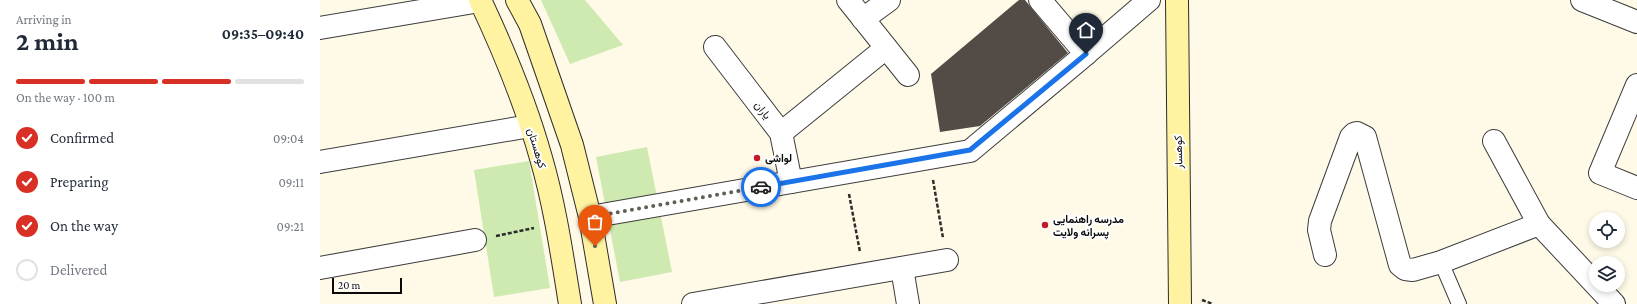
<!DOCTYPE html>
<meta charset="utf-8">
<style>
:root{--surface:#fff;--page:#f6f6f7;--text:#1f2937;--muted:#747a83;--line:#e0e1e3;--accent:#d93025}
body{margin:0;font-family:"Crimson Pro",Vazirmatn,serif;background:var(--page);color:var(--text);height:100vh;display:flex;flex-direction:column;font-size:15px;white-space:nowrap}
*{box-sizing:border-box;margin:0}
p{font-size:13px;color:var(--muted)}
.icon{flex:none;width:22px;height:22px;fill:none;stroke:currentColor;stroke-width:2;stroke-linecap:round;stroke-linejoin:round}
.map{position:relative;flex:1;overflow:hidden}
.side{display:flex;flex-direction:column;background:var(--surface);width:320px}
.side>*{flex:none}
.fabs{position:absolute;left:1269px;top:212px;display:grid;gap:8px}
.fabs a{display:grid;place-items:center;width:36px;height:36px;border-radius:50%;background:var(--surface);box-shadow:0 2px 6px #0003;font-size:20px}
.scale{position:absolute;left:12px;bottom:10px;width:70px;box-sizing:border-box;padding-left:4px;border:2px solid #0a0a0a;border-top:0;font-size:11px;line-height:14px;white-space:nowrap;color:#0a0a0a;-webkit-text-stroke:3px #fff;paint-order:stroke}
.pin{position:absolute;display:grid;place-items:center;width:34px;height:34px;color:#fff;margin:-41px -17px;border-radius:50% 50% 50% 0;rotate:-45deg;box-shadow:0 0 4px #0007}
.pin .icon{rotate:45deg}
.courier{position:absolute;display:grid;place-items:center;width:40px;height:40px;margin:-20px;border:3px solid #1a73e8;border-radius:50%;background:#fff;color:#222;box-shadow:0 1px 5px #0007}
.overview em{font-style:normal;font-weight:700}
.overview div{display:flex;flex-direction:column-reverse}
.overview{display:flex;align-items:center;justify-content:space-between;height:68px;padding:0 16px}
h1{font-size:26px;font-weight:700;line-height:30px}
.bar{display:grid;grid-template-columns:repeat(4,1fr);gap:6px 4px;align-content:center;height:48px;padding:0 16px}
.bar i{height:5px;border-radius:3px;background:var(--line)}
.bar .current{background:var(--accent)}
.bar p{grid-column:span 4}
ol{padding:0 16px;list-style:none}
li{display:flex;align-items:center;gap:12px;height:44px}
li p{margin-inline-start:auto}
li .icon{padding:4px;border-radius:50%;background:var(--accent);color:#fff;stroke-width:4}
li:last-child{color:var(--muted)}
li i{width:22px;height:22px;border:2px solid var(--line);border-radius:50%}
main{display:flex;flex:1;min-height:0}
.map>svg:first-child{display:block}
.green{fill:#cfeab0}
.building{fill:#534b46}
.lines{fill:none;stroke-linecap:round;stroke-linejoin:round}
.service-casing{stroke:#3d3d3d;stroke-width:16}
.minor-casing{stroke:#3d3d3d;stroke-width:24}
.secondary-casing{stroke:#2c2c2c;stroke-width:24}
.path{stroke:#2c2c2c;stroke-width:2.5;stroke-dasharray:4 2;stroke-linecap:butt}
.service{stroke:#fff;stroke-width:14}
.minor{stroke:#fff;stroke-width:22}
.secondary{stroke:#fff3a2;stroke-width:22}
.done{stroke:#605e57;stroke-width:4;stroke-dasharray:0 7.2}
.route{stroke:#1a73e8;stroke-width:5}
.poi-dot{fill:#c01c28;stroke:#fff;stroke-width:1.5}
.labels{text-anchor:middle;dominant-baseline:central;stroke-width:4;stroke-linejoin:round;paint-order:stroke}
.street-label{font-size:11px;fill:#0a0a0a;stroke:#fff}
.poi-label{font-size:11px;font-weight:bold;fill:#0a0a0a;stroke:#fff;text-anchor:start}
</style>
<main>
<section class="side">
<div class="overview"><div><h1>2 min</h1><p>Arriving in</p></div><em>09:35–09:40</em></div>
<div class="bar"><i class="current"></i><i class="current"></i><i class="current"></i><i></i><p>On the way · 100 m</p></div>
<ol>
<li><svg class="icon" aria-label="check" viewBox="0 0 24 24"><path d="M5 12l5 5 9-10"/></svg>Confirmed<p>09:04</p></li>
<li><svg class="icon" aria-label="check" viewBox="0 0 24 24"><path d="M5 12l5 5 9-10"/></svg>Preparing<p>09:11</p></li>
<li><svg class="icon" aria-label="check" viewBox="0 0 24 24"><path d="M5 12l5 5 9-10"/></svg>On the way<p>09:21</p></li>
<li><i></i>Delivered</li>
</ol>
</section>
<div class="map">
<svg width="1317" height="304" viewBox="0 0 1317 304">
<rect width="100%" height="100%" fill="#fffae7"/>
<g class="green">
<polygon points="221,0 265,0 303,45 250,64"/>
<polygon points="327,147 352,272 300,282 276,157"/>
<polygon points="209,161 230,288 174,297 154,170"/>
</g>
<polygon class="building" points="699,0 705,0 748,53 660,126 620,132 611,74"/>
<g class="lines">
<g class="service-casing">
<polyline id="service" points="1121,262 1139,304"/>
</g>
<g class="minor-casing">
<g id="minor">
<polyline points="528,0 588,75"/>
<polyline points="720,0 766,54 829,0"/>
<polyline points="1262,0 1317,22"/>
<polyline points="543,19 569,0"/>
<polyline points="0,28 160,1"/>
<polyline points="395,47 461,133 471,182"/>
<polyline points="1317,85 1280,173 1317,188"/>
<polyline points="461,133 566,48"/>
<polyline points="1174,141 1219,224 1294,304"/>
<polyline points="0,162 210,126"/>
<polyline points="270,217 650,151 766,54"/>
<polyline points="1005,255 999,230 1000,221 1031,137 1034,134 1037,133 1045,137 1080,265 1085,269 1093,270 1121,262 1219,224"/>
<polyline points="0,268 155,240"/>
<polyline points="582,268 588,304"/>
<polyline points="373,304 627,260"/>
</g>
</g>
<g class="secondary-casing">
<g id="secondary">
<path d="M160,0C184,51 206,104 221,158C235,206 242,255 250,304"/>
<polyline points="197,0 210,24 252,145 270,217 285,304"/>
<polyline points="857,0 860,304"/>
</g>
</g>
<g class="path">
<polyline points="613,180 623,238"/>
<polyline points="529,194 540,252"/>
<polyline points="176,236 214,228"/>
<polyline points="882,300 893,304"/>
</g>
<use href="#service" class="service"/>
<use href="#minor" class="minor"/>
<use href="#secondary" class="secondary"/>
</g>
<g class="lines">
<polyline class="done" points="275,246 270,217 441,187"/>
<polyline class="route" points="441,187 650,150 766,54"/>
</g>
<g class="poi-dot">
<circle cx="437" cy="158" r="4"/>
<circle cx="725" cy="225" r="4"/>
</g>
<g class="labels">
<g class="street-label">
<text transform="translate(443 110) rotate(52)">یاران</text>
<text transform="translate(217 148) rotate(73)">کوهستان</text>
<text transform="translate(858 152) rotate(-91)">کوهسار</text>
</g>
<g class="poi-label">
<text x="445" y="158">لواشی</text>
<text x="733" y="219">مدرسه راهنمایی<tspan x="733" dy="13">پسرانه ولایت</tspan></text>
</g>
</g>
</svg>
<div class="fabs">
<a><svg class="icon" aria-label="locate" viewBox="0 0 24 24"><circle cx="12" cy="12" r="6"/><path d="M12 2v4M12 18v4M2 12h4M18 12h4"/></svg></a>
<a><svg class="icon" aria-label="layers" viewBox="0 0 24 24"><path d="M12 4l9 5-9 5-9-5zM3 14l9 5 9-5"/></svg></a>
</div>
<div class="scale">20 m</div>
<div class="pin" style="left:275px;top:246px;background:#ea580c"><svg class="icon" aria-label="bag" viewBox="0 0 24 24"><path d="M5 8h14l-1 12H6zM9 8a3 3 0 0 1 6 0"/></svg></div>
<div class="pin" style="left:766px;top:54px;background:#1f2937"><svg class="icon" aria-label="home" viewBox="0 0 24 24"><path d="M3 11l9-7 9 7M6 9v11h12V9"/></svg></div>
<div class="courier" style="left:441px;top:187px"><svg class="icon" aria-label="car" viewBox="0 0 24 24"><path d="M5 17H2v-5l4-1 3-4h7l3 4 3 1v5h-3M9 17h6M6 11h13"/><circle cx="7" cy="17" r="2"/><circle cx="17" cy="17" r="2"/></svg></div>
</div>
</main>
